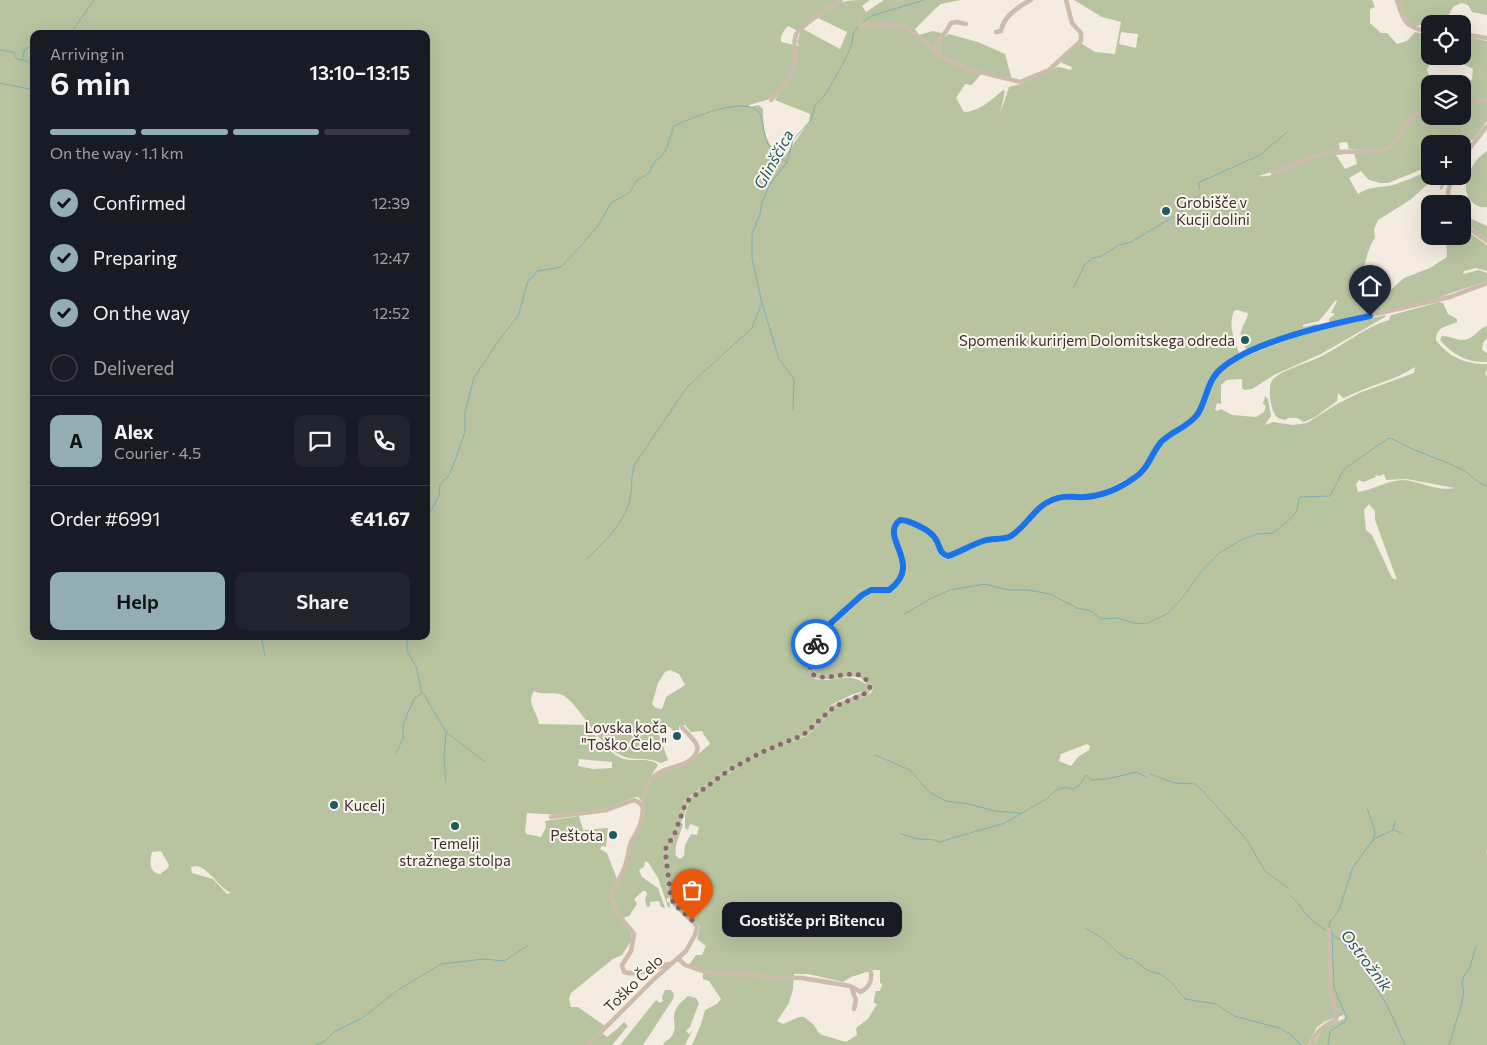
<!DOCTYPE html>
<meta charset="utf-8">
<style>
:root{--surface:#171b24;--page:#20242c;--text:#f1f3f6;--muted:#9ea1a6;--line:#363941;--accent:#92aeb2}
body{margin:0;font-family:Commissioner,sans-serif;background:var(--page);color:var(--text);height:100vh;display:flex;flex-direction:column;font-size:19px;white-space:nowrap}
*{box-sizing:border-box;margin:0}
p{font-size:16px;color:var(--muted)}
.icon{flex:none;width:28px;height:28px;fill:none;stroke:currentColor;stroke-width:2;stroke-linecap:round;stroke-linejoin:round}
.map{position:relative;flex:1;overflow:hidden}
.drawer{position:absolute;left:30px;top:30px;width:400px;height:610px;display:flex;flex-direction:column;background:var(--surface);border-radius:10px;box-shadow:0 5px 20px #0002}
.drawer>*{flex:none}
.tools{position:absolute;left:1421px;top:15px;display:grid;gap:10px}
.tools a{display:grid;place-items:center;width:50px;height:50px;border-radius:10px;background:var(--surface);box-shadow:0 5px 20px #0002;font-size:25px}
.pin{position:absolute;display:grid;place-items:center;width:42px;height:42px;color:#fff;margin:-51px -21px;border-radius:50% 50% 50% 0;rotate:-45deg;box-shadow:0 0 5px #0007}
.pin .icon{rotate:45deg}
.courier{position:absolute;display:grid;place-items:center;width:50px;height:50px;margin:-25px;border:4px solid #1a73e8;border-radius:50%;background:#fff;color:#222;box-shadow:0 1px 6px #0007}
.bubble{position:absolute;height:35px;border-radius:10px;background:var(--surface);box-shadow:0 5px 20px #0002;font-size:16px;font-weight:600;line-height:35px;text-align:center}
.headline em{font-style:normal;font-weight:600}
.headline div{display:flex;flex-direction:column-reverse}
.headline{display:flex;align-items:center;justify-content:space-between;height:85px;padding:0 20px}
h1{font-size:32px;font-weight:600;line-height:38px}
.bar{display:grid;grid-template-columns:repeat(4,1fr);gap:8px 5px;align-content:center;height:60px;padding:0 20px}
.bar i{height:6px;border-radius:4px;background:var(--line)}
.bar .active{background:var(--accent)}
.bar p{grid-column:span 4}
.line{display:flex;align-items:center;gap:12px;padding:0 20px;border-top:1px solid var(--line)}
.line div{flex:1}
.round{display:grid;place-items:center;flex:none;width:52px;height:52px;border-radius:10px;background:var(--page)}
ol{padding:0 20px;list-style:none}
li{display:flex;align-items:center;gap:15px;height:55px}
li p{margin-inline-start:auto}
li .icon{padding:5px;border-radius:50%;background:var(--accent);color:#111;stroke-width:4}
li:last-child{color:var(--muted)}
li i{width:28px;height:28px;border:2px solid var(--line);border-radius:50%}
.action{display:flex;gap:10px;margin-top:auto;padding:10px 20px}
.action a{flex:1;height:58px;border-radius:10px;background:var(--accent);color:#111;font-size:20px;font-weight:600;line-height:58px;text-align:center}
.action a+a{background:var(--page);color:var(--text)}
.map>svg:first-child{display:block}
.green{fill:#b8c4a0;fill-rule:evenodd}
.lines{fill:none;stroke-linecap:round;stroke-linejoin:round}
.stream{stroke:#7fb0b2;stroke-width:1}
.minor{stroke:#cdbbac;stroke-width:4.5}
.done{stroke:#7c716b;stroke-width:5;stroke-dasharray:0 9}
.route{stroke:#1a73e8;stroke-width:6}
.poi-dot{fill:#1f5a5e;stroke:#fbf5ee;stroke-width:2}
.labels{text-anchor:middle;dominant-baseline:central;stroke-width:4;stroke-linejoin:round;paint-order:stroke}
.poi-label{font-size:15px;fill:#3b302b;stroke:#fbf5ee;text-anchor:end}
.street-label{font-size:15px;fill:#3b302b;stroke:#fbf5ee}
.water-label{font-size:16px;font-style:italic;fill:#1f5a5e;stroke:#fbf5ee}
</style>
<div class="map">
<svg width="1487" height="1045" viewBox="0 0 1487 1045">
<rect width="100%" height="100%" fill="#f4ebe1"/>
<g class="green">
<path d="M0,0H838L824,10L803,29L840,49L847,32L818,18C838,0 844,0 870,0L862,6L866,12L884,0H961L941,4L936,8L915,29L919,35L933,31L941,33L942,35L932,51L946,61L981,74L972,85L965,84L956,98L964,112C978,112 993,99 1003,90L1005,91L1000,114L1009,87L1021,84L1055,68L1059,67L1071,70L1072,67L1062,63V59L1079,44H1082L1095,52L1115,54L1121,22L1102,17L1074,0H1372L1375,7L1370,9V23L1381,33H1387L1397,44L1407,41L1415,32L1430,35V56H1434V58H1432L1427,70L1429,75L1428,79L1431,84L1430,110C1425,111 1419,111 1415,114C1401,121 1401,143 1384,148C1374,151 1359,150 1349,149L1347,142L1339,143L1340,150L1313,155L1293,165L1259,176C1277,179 1301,159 1319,155C1337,150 1375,155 1388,148C1409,137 1400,116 1430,112V116H1462L1463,104L1487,101V121L1474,139L1463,146L1462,144H1430V166L1388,183H1380L1369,180L1361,171L1349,178L1358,194C1369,186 1380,188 1393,185C1405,181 1419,176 1430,169V176H1448L1442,189H1440L1441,183L1438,181L1428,184L1410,200L1378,220L1374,229L1375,238C1366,250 1368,261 1361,271L1369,296L1378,301L1404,278L1430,268L1447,257L1446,236H1462L1463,228L1487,245V271L1476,268L1464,271L1463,274L1479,270L1487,273V281L1425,302L1329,323V319L1334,315V313H1331L1337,301L1336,300L1319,321L1303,325V327L1316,324L1319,326L1285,337L1248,351L1244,346L1248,344L1246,337L1241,339C1239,328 1247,322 1248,313L1237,310L1234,311C1228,325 1234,339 1239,353L1230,358L1213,374L1208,382L1199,409L1193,417L1168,434L1159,442L1146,464L1138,473L1098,494L1083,495L1070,493L1060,494L1045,501L1008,535L986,538L954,553L947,554L944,552L938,537L933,533L916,522L899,518L895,521C886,537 899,546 902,562C903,570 897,586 888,588C883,590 877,588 872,587C850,601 808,635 807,663C807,669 810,673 813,678C834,685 849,669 868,686L867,690L851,695L833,704L804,732L752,755L728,768L685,800C680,809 679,819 675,828C671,838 664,845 663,855L669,898H667V902L670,903V908L668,907L658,878L648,862H645L644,867L639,870L642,877L658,888L665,908L661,907L659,901L650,902V906L647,907L645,899L647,894L646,891H643L634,899L637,904L629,916L623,918L618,912L613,896L615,887L625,870L632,843L642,824L645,792L648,785L653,779L661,773L687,764L710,744C708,739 704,737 702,731L691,732L685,725L679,726V730L674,732L670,727H662L658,728V732L668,760L661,763C648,756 633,762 620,755C596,742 586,715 567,698C556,689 545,697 534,691C526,703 537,711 539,724L587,725C596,737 607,751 621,758C632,763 649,756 658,765L646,784L643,802L638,797H635L604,810L561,815L527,813L525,832L527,834L541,837L546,827L545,821L579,816L583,830L608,828L606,847L602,846L600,849L607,853L617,879C615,884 612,889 611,894C609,909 623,923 631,933V941L622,955L613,959L571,993L569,999L571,1007H578L605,1026L586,1045H0ZM788,26L796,30H801L797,42L799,46L781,42C780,37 784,29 788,26ZM1121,32L1138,34L1136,48L1119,44ZM34,34H426V636H34ZM777,91L780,92L775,100L810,114L809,122L784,157L782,158C765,143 763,131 763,109L759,105L750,107L749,105L767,100ZM1354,153L1357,164L1345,169L1336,155ZM670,670L679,674L685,685L666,697L662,709L656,708L652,704L658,683L665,672ZM579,759L612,762V768L593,769L578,766ZM161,851L169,865L168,868L160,874C148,872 150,861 152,852ZM197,866C212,871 218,887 231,893L227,894L213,879L192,873L191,867Z"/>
<path d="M1399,0H1487V15L1472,12L1468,5L1461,3L1453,7L1448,17C1419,18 1413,45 1399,0Z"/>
<polygon points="949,34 978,42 1005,54 1012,80 972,69 941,55 939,46 944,37"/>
<polygon points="1463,36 1487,41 1487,97 1463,102 1463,87 1472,79 1473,69 1447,56 1462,56"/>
<path d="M1487,151V207C1481,208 1476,206 1472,202C1457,188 1472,160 1487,151Z"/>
<polygon points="1463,215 1487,226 1487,239 1463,221"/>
<path d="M1439,302L1443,303L1448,314L1457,319V322C1447,327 1436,326 1436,340C1448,357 1467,365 1487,364V370L1485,373L1487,377V850L1486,851L1487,855V1045H1313L1323,1029L1345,1018L1344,1015L1326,1021L1317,1027L1308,1045H692L701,1024L705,1010L717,1004L721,999L709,981L703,979V972L705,971L689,965L696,955H702L706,946L697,939L700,926L677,903L672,893L667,853L681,823L683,824C680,836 674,844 676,856L680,859L684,856L685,845L691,834L697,835L699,827L690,824L688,830L685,828V815L690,800L715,782L746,763L764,753L808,735L838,706L866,696L871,693L873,688C862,659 835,681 816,673C800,650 835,624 850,611C856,605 862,597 870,593C879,589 885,597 895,588C924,560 882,539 901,522C911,523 927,531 933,540C939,547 936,556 946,559L981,544L1007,540L1015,536L1048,504L1058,499L1068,498L1091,499L1100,498L1139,478L1149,466L1160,447L1170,437L1195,420L1202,410L1214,379L1232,362L1287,340L1320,330L1386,315L1385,317L1321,354L1274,375L1252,389L1244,390L1242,388V379L1227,380L1221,385V404L1217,403L1215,410L1218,411L1221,409L1232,415L1256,417L1264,412L1266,406L1263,404L1265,396L1268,399L1271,416L1265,425L1273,422L1293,425L1307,423L1337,404L1359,393L1414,373L1415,367C1396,380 1368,386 1346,397L1343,398L1338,393L1337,401L1315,417L1304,422L1297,418H1288L1285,420C1283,419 1280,419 1278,418C1270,413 1267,385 1273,379C1284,369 1308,363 1322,356C1344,345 1365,327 1389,320L1390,316L1392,315ZM1384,474L1386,480L1407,479L1454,488C1437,492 1420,481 1403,480C1388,480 1373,490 1358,492L1356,484L1359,480L1363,482L1376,477L1375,475L1379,476ZM1369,504L1375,511V520L1397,580L1392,578L1372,535L1366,530L1364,510ZM1087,744L1090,746L1089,750L1078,757L1071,766L1059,761L1061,754ZM873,970H880V983L882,984L880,991H876L874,998V1003L877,1004L868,1019L856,1028L857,1035L846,1042L822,1035L818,1032L814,1025L804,1017H799L783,1024L777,1021L789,1003L793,989L794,974H808L843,982L851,977Z"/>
<path d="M1487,326V338L1483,343L1482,350L1487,353V362C1467,363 1453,355 1440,340L1442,336C1451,336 1461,343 1470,338C1477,334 1480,328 1487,326Z"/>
<polygon points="665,990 671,990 674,994 673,999 643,1045 620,1045 656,1000 660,1003 663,1001 662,997"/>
<path d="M688,996L696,998L699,1003L690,1027L686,1031L689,1034L692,1031L685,1045H663C665,1040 668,1041 671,1037C677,1028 674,1025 674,1017C674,1008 682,1001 688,996Z"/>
<polygon points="624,1022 628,1026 612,1045 590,1045 602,1033 607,1037 617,1029"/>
</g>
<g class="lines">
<g class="stream">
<polyline points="861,24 871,16 924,0"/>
<polyline points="70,34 94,0"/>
<polyline points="0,50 13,52 17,59 22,60 25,49 34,46"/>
<polyline points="23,60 34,64"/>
<polyline points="0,83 34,90"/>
<polyline points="1200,189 1198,183 1260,155 1287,132"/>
<polyline points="1074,287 1085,264 1093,258 1102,256 1119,245 1131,242 1175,216 1184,209 1188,203 1200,195"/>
<polyline points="793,410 794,379 779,359 762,303 752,258 752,234 760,214 762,202 770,184 787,162 793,140 811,120 815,106 825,95 831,85 847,56 852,43 853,34 858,26"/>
<path d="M426,519L439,496L440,484L448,477L456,458L465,432V412L474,378L499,340L518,316L528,281L538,271L561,267L578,249L597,227L611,203L630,192L636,181L649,173L653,164L665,152L674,126C689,119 749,93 760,114C762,117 762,122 763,125C766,144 770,153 787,162"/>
<path d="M587,559C604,542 624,524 630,499C633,487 630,476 635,464L687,387L752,328L761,305"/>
<path d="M904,614L934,597L950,590L985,584L1008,590H1028L1050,594L1077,608L1091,611L1101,619L1118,618L1134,623L1145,624L1167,614L1183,597L1200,573L1219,553L1241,540L1257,534L1273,533L1288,521L1297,511L1299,498L1301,497L1330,496L1344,469L1389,438C1397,440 1403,445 1410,448C1427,455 1444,461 1461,469C1470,474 1477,483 1487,486"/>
<polyline points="261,636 265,656"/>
<polyline points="423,693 446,732 444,758 446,782"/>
<polyline points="446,732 485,762"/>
<polyline points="396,753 403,739 403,724 414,699 422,693 416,666 407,651 407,636"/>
<polyline points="875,755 910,770 929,792 946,801 969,804 994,811 1020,813"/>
<polyline points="1150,774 1175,783 1195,784 1201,789 1247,840 1265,871 1288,888"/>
<polyline points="1367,808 1375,832 1373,840 1353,867 1339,910 1330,922 1329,926 1333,935 1340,939 1360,963 1387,1005 1405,1045"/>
<polyline points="1394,830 1403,834"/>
<path d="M900,833C906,836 913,838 919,839C927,840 932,838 939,842L1005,823L1048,798C1055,789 1063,786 1073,789L1080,785L1086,775L1092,780L1107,779L1137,772L1146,777"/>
<polyline points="1374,839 1393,830 1395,821"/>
<path d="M1290,895C1297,901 1301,908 1307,915C1312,921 1319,926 1327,931"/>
<polyline points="1085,928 1102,938 1120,954 1126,958 1133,959 1147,970 1162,975 1171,982 1185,999 1216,1004 1234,1016 1279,1028 1290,1034 1301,1045"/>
<polyline points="316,1045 325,1041 334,1032 362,1018 398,990 441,964 484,959 504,961 527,946"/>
<polyline points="1328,1045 1330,1031 1346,1021 1346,1016 1334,988 1332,934"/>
<polyline points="1449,1045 1461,1006 1464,990 1462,985 1463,978 1470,967 1476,946"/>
</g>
<g class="minor">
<path d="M1397,0C1403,22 1406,28 1430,32"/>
<path d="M966,24L957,22L951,23C947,33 931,44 940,56L964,68L1020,82L1049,70L1081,41V33L1072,23L1066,0"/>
<polyline points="860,25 885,24 907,27 938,53"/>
<path d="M996,32L1001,31C1003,17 1019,6 1031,0"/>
<polyline points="1462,34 1487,38"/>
<path d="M771,100C782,87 794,77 795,58C795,51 793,42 796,35C798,28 833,4 841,0"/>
<polyline points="1462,103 1487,99"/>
<polyline points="1462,158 1487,126"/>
<path d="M1273,173C1279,170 1285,169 1291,166C1305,161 1315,154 1331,152C1344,151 1374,153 1385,149C1407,141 1397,116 1430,111"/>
<polyline points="1449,204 1448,192 1452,176"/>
<polyline points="1462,224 1487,241"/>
<polyline points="551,817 607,810 634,800 640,803 643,808"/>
<path d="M678,958L685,965L705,972L721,974H745L766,977L802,978L850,986L861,992C870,987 873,979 870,970"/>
<path d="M668,964C655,969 637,976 624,972L622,965L631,951L634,934C626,923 611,910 612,895C613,886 620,879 623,871C627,863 628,854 630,845C633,837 639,830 641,821C645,806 641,790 652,778C664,765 690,769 697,751C701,744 686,733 682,727"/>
<polyline points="852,989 856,1000 854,1009"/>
<path d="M588,1045L654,979L686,951L695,935L697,927L695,924L673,902L665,859V850L675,833L686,803L729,770L762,752L807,732L834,707L866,693L870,688C864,660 829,685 813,674C800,649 830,625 846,611C853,604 859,597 866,592L871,590H889C924,565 879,533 899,521C906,517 932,532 936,539C940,547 938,553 948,557L981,542L1010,536L1049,501L1070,495L1082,497L1099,495L1134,479L1147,465L1161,443L1171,433L1195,417L1200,410L1209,383L1216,374L1237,357L1294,335L1345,321L1450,297L1487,283"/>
<path d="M1311,1045C1316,1031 1323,1026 1336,1020L1337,1015L1330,990L1329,930"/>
</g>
</g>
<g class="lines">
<path class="done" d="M692,920L675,905L671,898L665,850L675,833L686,802L729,770L762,752L803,735L834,707L866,693L870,688C863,660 830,685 812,674L809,663L816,644"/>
<path class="route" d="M816,644L824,631L832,622L862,595L871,590H889C925,564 878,537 900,520C909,520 930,530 935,538C941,546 938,553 948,556C960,552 971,545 983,541C991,538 1001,540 1009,537C1024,530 1034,507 1052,500C1067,494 1071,498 1085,497C1102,496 1120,488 1134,478C1148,470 1151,454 1161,442C1172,431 1188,427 1197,415C1206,402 1206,386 1216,374C1241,344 1331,324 1370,316"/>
</g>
<g class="poi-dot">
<circle cx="1166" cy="211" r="5"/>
<circle cx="1245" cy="340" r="5"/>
<circle cx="677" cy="736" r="5"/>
<circle cx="334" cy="805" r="5"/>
<circle cx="455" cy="826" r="5"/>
<circle cx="613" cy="835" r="5"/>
</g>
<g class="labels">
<g class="poi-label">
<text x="1176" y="202" text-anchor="start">Grobišče v<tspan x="1176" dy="17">Kucji dolini</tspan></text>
<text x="1235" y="340">Spomenik kurirjem Dolomitskega odreda</text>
<text x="667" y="727">Lovska koča<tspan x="667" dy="17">"Toško Čelo"</tspan></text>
<text x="344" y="805" text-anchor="start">Kucelj</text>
<text x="603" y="835">Peštota</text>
<text x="455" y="843" text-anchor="middle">Temelji<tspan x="455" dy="17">stražnega stolpa</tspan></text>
</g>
<g class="street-label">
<text transform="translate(633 983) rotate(-44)">Toško Čelo</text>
</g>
<g class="water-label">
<text transform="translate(773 159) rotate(-61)">Glinščica</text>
<text transform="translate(1367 960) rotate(53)">Ostrožnik</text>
</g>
</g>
</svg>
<div class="tools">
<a><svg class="icon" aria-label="locate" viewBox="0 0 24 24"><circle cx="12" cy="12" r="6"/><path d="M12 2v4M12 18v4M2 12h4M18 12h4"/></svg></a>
<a><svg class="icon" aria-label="layers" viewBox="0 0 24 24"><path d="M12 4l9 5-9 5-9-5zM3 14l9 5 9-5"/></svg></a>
<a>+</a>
<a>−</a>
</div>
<div class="pin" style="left:692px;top:920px;background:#ea580c"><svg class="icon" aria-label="bag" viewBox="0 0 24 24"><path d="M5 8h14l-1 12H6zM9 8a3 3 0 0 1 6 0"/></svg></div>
<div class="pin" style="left:1370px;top:316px;background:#1f2937"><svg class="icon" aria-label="home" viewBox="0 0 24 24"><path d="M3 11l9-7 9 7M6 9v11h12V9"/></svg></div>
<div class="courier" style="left:816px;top:644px"><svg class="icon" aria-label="bike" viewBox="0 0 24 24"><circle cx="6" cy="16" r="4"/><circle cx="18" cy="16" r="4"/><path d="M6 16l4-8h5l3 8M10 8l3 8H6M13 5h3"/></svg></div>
<div class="bubble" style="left:722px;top:902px;width:180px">Gostišče pri Bitencu</div>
<section class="drawer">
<div class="headline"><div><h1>6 min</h1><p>Arriving in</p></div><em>13:10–13:15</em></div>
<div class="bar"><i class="active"></i><i class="active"></i><i class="active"></i><i></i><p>On the way · 1.1 km</p></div>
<ol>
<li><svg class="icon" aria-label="check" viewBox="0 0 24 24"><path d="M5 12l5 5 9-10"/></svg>Confirmed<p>12:39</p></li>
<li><svg class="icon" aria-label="check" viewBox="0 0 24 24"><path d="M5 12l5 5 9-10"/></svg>Preparing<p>12:47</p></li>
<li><svg class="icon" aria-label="check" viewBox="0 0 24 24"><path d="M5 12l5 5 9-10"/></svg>On the way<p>12:52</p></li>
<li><i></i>Delivered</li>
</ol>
<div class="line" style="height:90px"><b class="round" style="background:var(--accent);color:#111">A</b><div><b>Alex</b><p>Courier · 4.5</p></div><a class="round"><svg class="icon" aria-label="chat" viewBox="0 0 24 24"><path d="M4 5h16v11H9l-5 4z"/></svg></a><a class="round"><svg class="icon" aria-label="phone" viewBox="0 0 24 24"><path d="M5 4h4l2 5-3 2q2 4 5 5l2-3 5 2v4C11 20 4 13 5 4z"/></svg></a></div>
<div class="line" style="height:65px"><div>Order #6991</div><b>€41.67</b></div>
<div class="action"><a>Help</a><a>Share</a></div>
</section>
</div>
